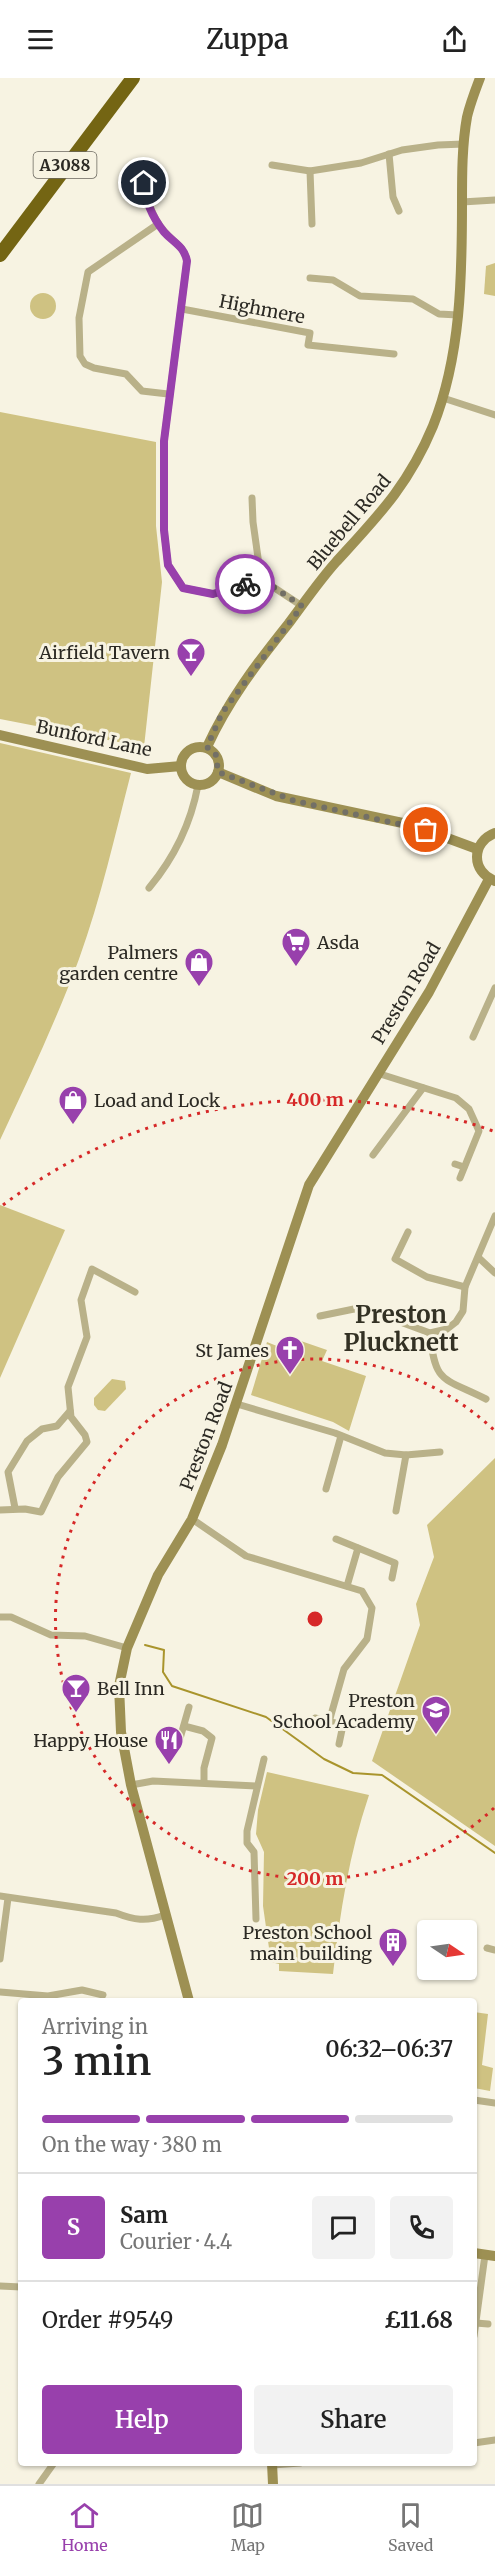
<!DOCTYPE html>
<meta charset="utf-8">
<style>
:root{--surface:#fff;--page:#f2f2f2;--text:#222;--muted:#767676;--line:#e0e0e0;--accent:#9840ac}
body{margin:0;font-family:Merriweather,serif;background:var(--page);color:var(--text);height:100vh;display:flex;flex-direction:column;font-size:22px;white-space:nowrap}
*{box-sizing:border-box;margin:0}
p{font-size:20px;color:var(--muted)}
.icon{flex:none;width:33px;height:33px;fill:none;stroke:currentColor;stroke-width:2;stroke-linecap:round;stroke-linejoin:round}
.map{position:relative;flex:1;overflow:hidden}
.drawer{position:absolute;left:18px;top:1920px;width:459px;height:468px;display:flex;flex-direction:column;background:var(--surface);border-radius:6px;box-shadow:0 2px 4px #0004}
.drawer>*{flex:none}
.needle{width:39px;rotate:103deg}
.controls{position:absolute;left:417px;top:1842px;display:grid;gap:12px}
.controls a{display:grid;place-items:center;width:60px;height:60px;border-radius:6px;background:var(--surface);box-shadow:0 2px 4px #0004;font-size:30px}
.pin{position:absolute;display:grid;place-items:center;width:51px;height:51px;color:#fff;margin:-26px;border:3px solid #fff;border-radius:50%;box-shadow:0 2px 6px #0007}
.courier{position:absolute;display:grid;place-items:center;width:60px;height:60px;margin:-30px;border:4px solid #9840ac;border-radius:50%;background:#fff;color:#222;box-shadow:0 2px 8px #0007}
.headline em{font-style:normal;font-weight:600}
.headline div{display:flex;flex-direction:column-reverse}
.headline{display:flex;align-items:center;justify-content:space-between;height:102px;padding:0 24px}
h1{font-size:39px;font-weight:600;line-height:45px}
.bar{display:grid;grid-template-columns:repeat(4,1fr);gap:9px 6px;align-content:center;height:72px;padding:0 24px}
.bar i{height:8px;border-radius:4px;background:var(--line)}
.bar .selected{background:var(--accent)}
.bar p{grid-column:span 4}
.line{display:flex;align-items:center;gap:15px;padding:0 24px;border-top:2px solid var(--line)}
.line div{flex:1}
.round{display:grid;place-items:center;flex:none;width:63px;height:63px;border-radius:6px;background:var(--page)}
.cta{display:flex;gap:12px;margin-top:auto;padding:12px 24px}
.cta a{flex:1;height:69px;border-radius:6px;background:var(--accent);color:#fff;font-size:24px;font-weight:600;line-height:69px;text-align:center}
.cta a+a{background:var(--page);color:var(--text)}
header{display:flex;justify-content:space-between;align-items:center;height:78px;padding:0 24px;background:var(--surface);font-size:27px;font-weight:600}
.menu{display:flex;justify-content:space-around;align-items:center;height:84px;border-top:2px solid var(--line);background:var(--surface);font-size:16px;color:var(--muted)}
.menu a{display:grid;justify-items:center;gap:3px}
.menu .selected{color:var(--accent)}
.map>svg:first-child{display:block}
.green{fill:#cfc282}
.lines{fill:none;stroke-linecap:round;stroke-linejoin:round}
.stream{stroke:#a9942c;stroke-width:2}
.street{stroke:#b9b189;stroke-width:7}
.secondary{stroke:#9d9053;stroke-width:10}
.highway{stroke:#746513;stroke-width:14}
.done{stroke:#737066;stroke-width:6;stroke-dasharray:0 10.8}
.route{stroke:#9840ac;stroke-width:8}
.ring{fill:none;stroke:#d62828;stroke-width:3;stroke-dasharray:3 6}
.labels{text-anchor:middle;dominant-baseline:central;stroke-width:6;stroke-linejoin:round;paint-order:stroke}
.shield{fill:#f7f3e2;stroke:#69665d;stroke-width:1.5}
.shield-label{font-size:16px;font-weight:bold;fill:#2c2a24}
.street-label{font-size:18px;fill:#2c2a24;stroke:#f7f3e2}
.poi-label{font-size:18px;fill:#2c2a24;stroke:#f7f3e2;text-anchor:end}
.district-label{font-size:24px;font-weight:bold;fill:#333124;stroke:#f7f3e2}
.centre{fill:#d62828;stroke:#f7f3e2;stroke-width:3}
.ring-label{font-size:18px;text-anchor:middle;font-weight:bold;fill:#d62828;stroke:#f7f3e2;stroke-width:6;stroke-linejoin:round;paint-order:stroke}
</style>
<header><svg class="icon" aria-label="menu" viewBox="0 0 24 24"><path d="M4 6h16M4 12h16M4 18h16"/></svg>Zuppa<svg class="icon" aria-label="share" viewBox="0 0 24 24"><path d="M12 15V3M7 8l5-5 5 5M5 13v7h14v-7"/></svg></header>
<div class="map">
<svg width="495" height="2406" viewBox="0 0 495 2406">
<rect width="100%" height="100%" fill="#f7f3e2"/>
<g class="green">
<polygon points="495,185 495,218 484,216 486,188"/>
<circle cx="43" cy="228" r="13"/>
<polygon points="0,334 156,364 156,448 162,504 144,669 0,641"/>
<path d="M0,665L131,695C115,757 101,820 79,881C56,943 28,1002 0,1062Z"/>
<polygon points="0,1127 65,1152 0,1300"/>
<polygon points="298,1262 327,1272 322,1283 366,1298 349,1353 333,1344 251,1317 267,1264 294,1275"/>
<polygon points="112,1301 125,1303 126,1311 105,1333 98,1332 94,1327 94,1320"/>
<polygon points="495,1380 495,1768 372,1683 420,1547 416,1526 434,1479 427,1447"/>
<path d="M267,1694L369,1717C349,1776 340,1835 333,1896L279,1893V1886L271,1884L263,1828L264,1774L256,1756L258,1732Z"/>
<polygon points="474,1934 488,1936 482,1987 493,1990 490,2013 474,2010"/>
</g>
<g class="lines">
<polyline class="stream" points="145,1567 164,1572 163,1594 172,1608 266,1639 324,1681 353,1695 382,1697 495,1775"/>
<g class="street">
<polyline points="389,76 393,119 399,133"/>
<polyline points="272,87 310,93 361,85 402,72 438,67 464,66"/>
<path d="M144,91C145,114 149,136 165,154C175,166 184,168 187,183L164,363V452L168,487L183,510L213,516L261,501"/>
<polyline points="310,93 312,146"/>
<polyline points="462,124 495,122"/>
<polyline points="158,146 88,194 79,240 80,278 85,286 94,290 126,296 142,313 168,316"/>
<polyline points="310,200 333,202 360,218 413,221 439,236 458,237"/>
<polyline points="182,231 310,255 308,267 394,276"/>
<polyline points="443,320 495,337"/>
<polyline points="252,420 253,444 261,501 302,528"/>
<path d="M149,810C174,780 191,745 198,707"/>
<polyline points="473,959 495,910"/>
<polyline points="377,995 456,1020 469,1031 479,1053 460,1100"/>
<polyline points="373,1077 423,1010"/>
<polyline points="455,1086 464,1089"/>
<polyline points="408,1154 395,1181 427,1199 465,1209"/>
<polyline points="479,1180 495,1195"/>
<polyline points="320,1238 354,1231 368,1232 430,1255"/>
<path d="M486,1321C442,1299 435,1306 430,1255L447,1251L456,1244L463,1233L465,1209L495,1138"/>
<polyline points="237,1326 335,1355 385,1375 406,1377 440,1374"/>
<polyline points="326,1411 341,1358"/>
<polyline points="15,1430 8,1394 27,1363 42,1351 57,1348 70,1333"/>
<polyline points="0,1432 25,1431 41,1434 58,1399 87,1364 85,1357 71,1339 68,1309 87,1259 81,1222 92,1191 135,1214"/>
<polyline points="396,1433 406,1377"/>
<polyline points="192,1441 246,1478 362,1513 372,1530 367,1561 344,1591 329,1644"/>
<polyline points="336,1461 395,1485 392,1500"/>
<polyline points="347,1508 358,1470"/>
<polyline points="0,1539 11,1539 51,1557 85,1558 127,1570"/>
<polyline points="315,1640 343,1647 339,1666"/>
<polyline points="184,1648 203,1653 212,1660 204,1690 204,1704"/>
<polyline points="179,1664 189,1629"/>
<polyline points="131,1707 153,1703 257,1708"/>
<path d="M0,1818L116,1835C134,1842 146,1844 165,1837"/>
<polyline points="256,1841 254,1774 247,1765 247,1753 264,1681"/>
<polyline points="487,1870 495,1872"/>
<polyline points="0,1881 8,1820"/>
<polyline points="0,1914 48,1918 82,1912 103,1917"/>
<polyline points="474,2022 495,2025"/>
<polyline points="0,2208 21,2209"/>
<polyline points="476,2245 488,2246"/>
<polyline points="474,2258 485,2177"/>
<polyline points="474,2365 495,2362"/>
<polyline points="272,2387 300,2385"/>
<polyline points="39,2406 54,2385"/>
</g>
<g class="secondary">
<polyline points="0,657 147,691 181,688"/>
<circle cx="200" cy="688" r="19"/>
<path d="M207,669C228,623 257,585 289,545C304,525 319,503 336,484C378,438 408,408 433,348C461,278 462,199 462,125C462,96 462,67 467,39C470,26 475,13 480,0"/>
<polyline points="218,694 276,718 412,747 477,771"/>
<path d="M495,755C471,764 471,794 495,803"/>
<polyline points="189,1923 131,1707 121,1654 119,1608 127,1570 158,1497 192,1441 222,1367 309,1107 429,914 489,801"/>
<polyline points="474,2175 495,2178"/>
<polyline points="272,2385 273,2406"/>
</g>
<polyline class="highway" points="0,177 133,0"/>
</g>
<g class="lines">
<polyline class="done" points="245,506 261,501 302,528 222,635 207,669 216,677 218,694 295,723 426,752"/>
<path class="route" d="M144,105C145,122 153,140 164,154C174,165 184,168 187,183L164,363V452L168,487L183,510L213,516L245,506"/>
</g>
<g class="ring">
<path d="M494 1730A260 260 0 1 1 494 1352"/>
<path d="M3 1127A519 519 0 0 1 493 1053"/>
</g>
<defs>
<g id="bar-pin" transform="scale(1.5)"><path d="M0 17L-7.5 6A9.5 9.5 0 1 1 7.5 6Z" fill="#9840ac" stroke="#f7f3e2"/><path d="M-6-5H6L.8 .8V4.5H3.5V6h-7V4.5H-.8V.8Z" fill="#fff"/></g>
<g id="supermarket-pin" transform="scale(1.5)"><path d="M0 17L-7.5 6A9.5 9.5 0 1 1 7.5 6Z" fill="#9840ac" stroke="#f7f3e2"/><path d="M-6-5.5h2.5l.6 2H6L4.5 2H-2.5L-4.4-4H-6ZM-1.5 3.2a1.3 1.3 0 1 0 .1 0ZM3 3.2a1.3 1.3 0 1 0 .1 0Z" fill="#fff"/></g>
<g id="shop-pin" transform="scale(1.5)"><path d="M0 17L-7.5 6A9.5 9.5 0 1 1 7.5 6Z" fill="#9840ac" stroke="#f7f3e2"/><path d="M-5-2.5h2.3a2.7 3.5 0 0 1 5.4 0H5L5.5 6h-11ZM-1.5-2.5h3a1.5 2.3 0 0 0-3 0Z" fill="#fff"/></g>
<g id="church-pin" transform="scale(1.5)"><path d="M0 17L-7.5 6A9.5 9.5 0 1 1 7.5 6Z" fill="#9840ac" stroke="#f7f3e2"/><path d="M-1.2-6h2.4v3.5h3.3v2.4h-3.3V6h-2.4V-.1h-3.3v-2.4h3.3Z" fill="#fff"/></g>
<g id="school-pin" transform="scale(1.5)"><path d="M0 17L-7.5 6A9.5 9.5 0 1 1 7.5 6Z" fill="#9840ac" stroke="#f7f3e2"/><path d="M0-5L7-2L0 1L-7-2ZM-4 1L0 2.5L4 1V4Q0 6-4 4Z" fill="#fff"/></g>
<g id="restaurant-pin" transform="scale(1.5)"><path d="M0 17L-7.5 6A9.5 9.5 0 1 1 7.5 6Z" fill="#9840ac" stroke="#f7f3e2"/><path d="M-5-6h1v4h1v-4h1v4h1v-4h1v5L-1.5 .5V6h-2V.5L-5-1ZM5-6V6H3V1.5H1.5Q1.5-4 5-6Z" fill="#fff"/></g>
<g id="building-pin" transform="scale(1.5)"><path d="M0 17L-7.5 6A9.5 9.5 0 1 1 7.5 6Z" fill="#9840ac" stroke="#f7f3e2"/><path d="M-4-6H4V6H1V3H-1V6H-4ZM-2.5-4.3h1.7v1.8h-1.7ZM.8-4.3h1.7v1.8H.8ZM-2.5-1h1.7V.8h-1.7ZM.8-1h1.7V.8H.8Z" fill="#fff"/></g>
</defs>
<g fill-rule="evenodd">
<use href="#bar-pin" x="191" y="574"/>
<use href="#supermarket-pin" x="296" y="864"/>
<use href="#shop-pin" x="199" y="884"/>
<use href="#shop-pin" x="73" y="1022"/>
<use href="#church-pin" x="290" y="1272"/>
<use href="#bar-pin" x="76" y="1610"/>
<use href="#school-pin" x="436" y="1632"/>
<use href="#restaurant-pin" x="169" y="1662"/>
<use href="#building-pin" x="393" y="1864"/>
</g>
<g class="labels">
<rect class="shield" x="33.5" y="74" width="63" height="26" rx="4.5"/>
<g class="shield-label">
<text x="65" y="87">A3088</text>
</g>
<g class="street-label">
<text transform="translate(262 231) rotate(11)">Highmere</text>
<text transform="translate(349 444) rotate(-50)">Bluebell Road</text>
<text transform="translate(94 660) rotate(12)">Bunford Lane</text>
<text transform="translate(406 915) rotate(-59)">Preston Road</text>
<text transform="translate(206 1358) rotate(-69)">Preston Road</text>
</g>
<g class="poi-label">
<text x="170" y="574">Airfield Tavern</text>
<text x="317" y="864" text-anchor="start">Asda</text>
<text x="178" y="874">Palmers<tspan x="178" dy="21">garden centre</tspan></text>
<text x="94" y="1022" text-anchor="start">Load and Lock</text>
<text x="269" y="1272">St James</text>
<text x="97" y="1610" text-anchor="start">Bell Inn</text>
<text x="415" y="1622">Preston<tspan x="415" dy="21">School Academy</tspan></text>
<text x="148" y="1662">Happy House</text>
<text x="372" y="1854">Preston School<tspan x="372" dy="21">main building</tspan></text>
</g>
<g class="district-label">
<text x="401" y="1236">Preston<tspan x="401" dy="28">Plucknett</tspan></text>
</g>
</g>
<circle cx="315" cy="1541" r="9" class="centre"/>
<g class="ring-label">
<text x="315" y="1028">400 m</text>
<text x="315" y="1807">200 m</text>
</g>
</svg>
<div class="controls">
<a><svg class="needle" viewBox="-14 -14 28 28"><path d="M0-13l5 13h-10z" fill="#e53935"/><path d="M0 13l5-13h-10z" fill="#767676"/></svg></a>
</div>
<div class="pin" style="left:426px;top:752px;background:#ea580c"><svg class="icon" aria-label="bag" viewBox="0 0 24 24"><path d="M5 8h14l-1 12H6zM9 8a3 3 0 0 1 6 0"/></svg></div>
<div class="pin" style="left:144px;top:105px;background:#1f2937"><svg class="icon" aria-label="home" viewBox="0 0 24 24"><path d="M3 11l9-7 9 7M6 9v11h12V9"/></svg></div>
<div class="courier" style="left:245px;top:506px"><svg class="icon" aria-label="bike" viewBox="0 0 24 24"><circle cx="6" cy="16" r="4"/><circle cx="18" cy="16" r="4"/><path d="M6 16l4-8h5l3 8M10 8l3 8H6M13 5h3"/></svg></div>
<section class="drawer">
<div class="headline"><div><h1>3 min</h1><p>Arriving in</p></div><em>06:32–06:37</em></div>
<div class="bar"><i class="selected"></i><i class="selected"></i><i class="selected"></i><i></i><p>On the way · 380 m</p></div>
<div class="line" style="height:108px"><b class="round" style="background:var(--accent);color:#fff">S</b><div><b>Sam</b><p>Courier · 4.4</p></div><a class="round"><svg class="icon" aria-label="chat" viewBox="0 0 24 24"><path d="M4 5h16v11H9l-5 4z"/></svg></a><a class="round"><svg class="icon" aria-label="phone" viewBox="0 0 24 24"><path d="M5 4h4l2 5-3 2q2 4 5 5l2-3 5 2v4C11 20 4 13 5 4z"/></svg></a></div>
<div class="line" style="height:78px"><div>Order #9549</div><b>£11.68</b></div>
<div class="cta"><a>Help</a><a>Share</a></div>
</section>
</div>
<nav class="menu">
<a class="selected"><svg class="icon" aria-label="home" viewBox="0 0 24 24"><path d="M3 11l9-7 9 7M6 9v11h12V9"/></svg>Home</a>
<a><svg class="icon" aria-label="map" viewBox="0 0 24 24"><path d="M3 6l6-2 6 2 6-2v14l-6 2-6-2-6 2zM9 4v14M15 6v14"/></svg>Map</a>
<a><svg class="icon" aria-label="saved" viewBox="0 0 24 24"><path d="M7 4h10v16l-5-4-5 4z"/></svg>Saved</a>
</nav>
